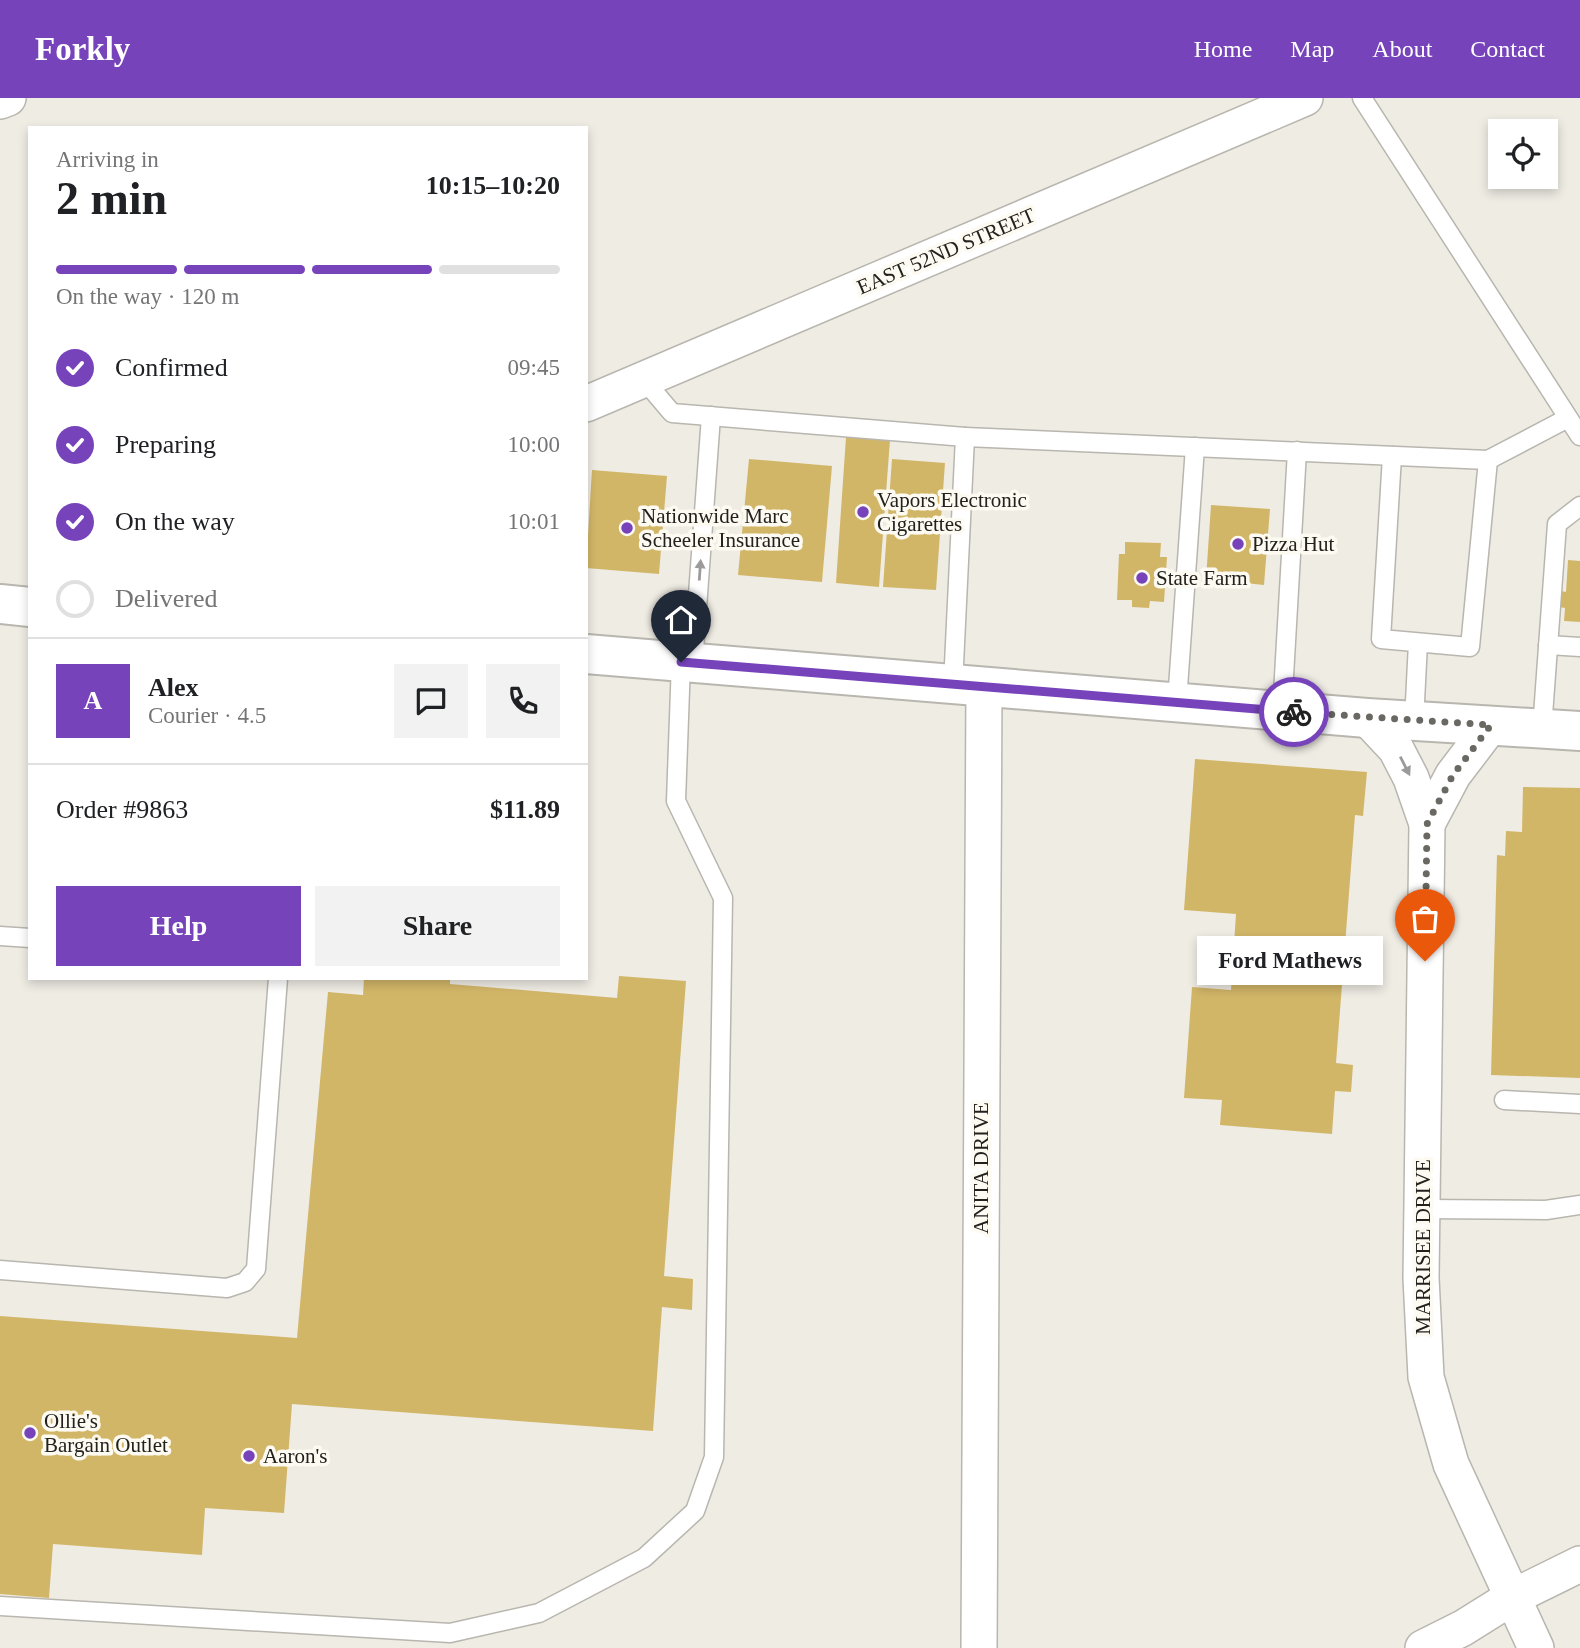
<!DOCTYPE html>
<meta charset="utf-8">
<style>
:root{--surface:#fff;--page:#f2f2f2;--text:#202124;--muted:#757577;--line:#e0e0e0;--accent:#7743ba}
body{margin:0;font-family:Georgia,serif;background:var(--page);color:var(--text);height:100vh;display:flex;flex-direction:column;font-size:26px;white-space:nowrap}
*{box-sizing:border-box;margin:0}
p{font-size:23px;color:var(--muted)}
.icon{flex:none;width:38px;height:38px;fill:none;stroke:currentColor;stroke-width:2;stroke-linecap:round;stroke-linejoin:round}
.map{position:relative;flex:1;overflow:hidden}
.panel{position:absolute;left:28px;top:28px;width:560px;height:854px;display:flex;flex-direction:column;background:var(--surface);border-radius:0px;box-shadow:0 4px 10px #0003}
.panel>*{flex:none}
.tools{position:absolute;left:1488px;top:21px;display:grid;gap:14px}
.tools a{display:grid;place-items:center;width:70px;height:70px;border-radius:0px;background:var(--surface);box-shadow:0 4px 10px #0003;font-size:35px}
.pin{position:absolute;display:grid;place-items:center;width:60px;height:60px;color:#fff;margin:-72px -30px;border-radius:50% 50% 50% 0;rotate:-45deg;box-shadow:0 0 7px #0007}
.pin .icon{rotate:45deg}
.courier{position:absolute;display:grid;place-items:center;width:70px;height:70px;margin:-35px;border:5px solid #7743ba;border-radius:50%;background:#fff;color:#222;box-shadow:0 2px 9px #0007}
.bubble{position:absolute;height:49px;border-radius:0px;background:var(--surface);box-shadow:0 4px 10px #0003;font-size:23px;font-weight:800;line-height:49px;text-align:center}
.overview em{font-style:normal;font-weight:800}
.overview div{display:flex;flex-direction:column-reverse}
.overview{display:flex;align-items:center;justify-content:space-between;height:119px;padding:0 28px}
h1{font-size:46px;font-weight:800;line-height:52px}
.bar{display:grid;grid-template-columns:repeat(4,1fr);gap:10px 7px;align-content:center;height:84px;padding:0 28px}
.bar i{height:9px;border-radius:5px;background:var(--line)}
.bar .selected{background:var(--accent)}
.bar p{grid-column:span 4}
.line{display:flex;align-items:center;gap:18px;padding:0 28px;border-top:2px solid var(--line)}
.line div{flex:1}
.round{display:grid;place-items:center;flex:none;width:74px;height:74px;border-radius:0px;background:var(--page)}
ol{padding:0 28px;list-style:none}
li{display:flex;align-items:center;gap:21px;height:77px}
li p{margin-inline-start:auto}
li .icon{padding:7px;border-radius:50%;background:var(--accent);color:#fff;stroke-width:4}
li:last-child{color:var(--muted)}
li i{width:38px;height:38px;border:4px solid var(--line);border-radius:50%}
.primary-button{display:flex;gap:14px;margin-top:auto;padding:14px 28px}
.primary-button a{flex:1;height:80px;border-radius:0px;background:var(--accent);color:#fff;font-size:28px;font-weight:800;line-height:80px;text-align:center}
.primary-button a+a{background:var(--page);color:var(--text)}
header{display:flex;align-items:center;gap:42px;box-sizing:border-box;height:98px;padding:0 35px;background:var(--accent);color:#fff}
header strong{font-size:33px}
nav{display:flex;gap:38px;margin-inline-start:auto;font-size:24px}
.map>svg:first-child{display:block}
.building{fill:#d2b668}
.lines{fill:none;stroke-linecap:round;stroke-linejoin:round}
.service-casing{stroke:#b8b6ae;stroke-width:21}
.minor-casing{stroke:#b8b6ae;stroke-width:38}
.secondary-casing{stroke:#b8b6ae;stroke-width:42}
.service{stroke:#fff;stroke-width:18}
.minor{stroke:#fff;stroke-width:35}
.secondary{stroke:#fff;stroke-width:38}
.oneway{fill:#9c9b9a}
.done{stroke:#6a6863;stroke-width:7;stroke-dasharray:0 12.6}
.route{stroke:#7743ba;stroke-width:9}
.poi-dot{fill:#7743ba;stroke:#fdfaf2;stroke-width:2.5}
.labels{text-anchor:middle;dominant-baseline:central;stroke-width:7;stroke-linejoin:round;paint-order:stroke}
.street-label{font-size:21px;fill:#22211e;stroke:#fdfaf2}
.poi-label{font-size:21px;fill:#22211e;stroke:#fdfaf2;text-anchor:start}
</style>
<header>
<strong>Forkly</strong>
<nav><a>Home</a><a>Map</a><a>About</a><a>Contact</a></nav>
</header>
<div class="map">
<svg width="1580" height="1550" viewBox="0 0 1580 1550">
<rect width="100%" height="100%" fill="#efece4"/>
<g class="building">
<polygon points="846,339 890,342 879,489 836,485"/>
<polygon points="749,361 832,368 822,484 738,477"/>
<polygon points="892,361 945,365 936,492 883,489"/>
<polygon points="592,372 667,378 659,476 586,470"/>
<polygon points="1211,407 1270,411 1264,487 1206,481"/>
<polygon points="1125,444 1161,445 1160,459 1167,459 1164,504 1150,503 1149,510 1132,509 1132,502 1117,502 1119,456 1125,456"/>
<polygon points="1568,462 1580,463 1580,524 1564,523 1565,510 1559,509 1561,493 1566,494"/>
<polygon points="1195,661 1367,674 1363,718 1355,717 1336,965 1353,967 1351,994 1335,993 1332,1036 1220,1027 1222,1002 1184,1000 1192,889 1231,892 1236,816 1184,812"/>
<polygon points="1523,689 1580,690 1580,980 1491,977 1497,757 1505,758 1506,733 1522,734"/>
<polygon points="619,878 686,883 664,1178 693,1181 692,1212 662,1209 653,1333 292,1306 284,1415 205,1410 202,1457 53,1446 49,1500 0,1496 0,1218 297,1240 328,894 363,897 364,880 450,880 450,886 617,900"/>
</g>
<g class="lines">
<g class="service-casing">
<g id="service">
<polyline points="1362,0 1580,338"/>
<polyline points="644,282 672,315 965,339 953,587"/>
<polyline points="965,339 1488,362 1568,320"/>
<polyline points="1392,358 1381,541 1470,549 1488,362"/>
<polyline points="1548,547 1580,549"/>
<polyline points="693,565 711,318"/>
<polyline points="1177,604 1195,349"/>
<polyline points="1282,613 1297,353"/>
<polyline points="1414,623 1418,545"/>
<polyline points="1542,631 1557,426 1580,408"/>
<polyline points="0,838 30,840"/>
<polyline points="1504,1002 1580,1006"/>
<polyline points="1422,1111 1546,1112 1580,1107"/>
<polyline points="0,1172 227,1190 245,1184 256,1171 278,880"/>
<polyline points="0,1508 450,1535 539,1515 644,1460 695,1413 714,1359 723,800 676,703 681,564"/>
</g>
</g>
<g class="minor-casing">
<g id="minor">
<polyline points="0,3 8,0"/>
<polyline points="586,306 1305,0"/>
<polyline points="1367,620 1396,651 1411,680 1427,726 1421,1180 1426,1279 1451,1366 1536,1550"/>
<polyline points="1427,726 1453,677 1491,627"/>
<polyline points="979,1550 984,589"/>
<polyline points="1423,1550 1463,1530 1511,1500 1580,1466"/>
</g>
</g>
<g class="secondary-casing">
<g id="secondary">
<polyline points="0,506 30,509"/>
<polyline points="586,556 1367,620 1580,633"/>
</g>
</g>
<use href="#service" class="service"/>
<use href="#minor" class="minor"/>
<use href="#secondary" class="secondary"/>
</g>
<defs><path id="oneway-solid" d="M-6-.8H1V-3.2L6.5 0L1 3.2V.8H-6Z" transform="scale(1.75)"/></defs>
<g class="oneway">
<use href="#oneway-solid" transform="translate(700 472) rotate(-86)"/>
<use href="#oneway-solid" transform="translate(1405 668) rotate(63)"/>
</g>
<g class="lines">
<polyline class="done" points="1294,614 1491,627 1453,677 1427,726 1425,863"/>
<polyline class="route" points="681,564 1294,614"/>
</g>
<g class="poi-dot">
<circle cx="863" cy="414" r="7"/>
<circle cx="627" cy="430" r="7"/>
<circle cx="1238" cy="446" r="7"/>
<circle cx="1142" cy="480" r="7"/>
<circle cx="30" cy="1335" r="7"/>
<circle cx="249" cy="1358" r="7"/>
</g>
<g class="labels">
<g class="street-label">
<text transform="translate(946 153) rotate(-23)">EAST 52ND STREET</text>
<text transform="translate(981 1070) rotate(-90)">ANITA DRIVE</text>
<text transform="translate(1423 1149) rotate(-90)">MARRISEE DRIVE</text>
</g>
<g class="poi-label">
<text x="877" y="402">Vapors Electronic<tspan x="877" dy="24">Cigarettes</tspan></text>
<text x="641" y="418">Nationwide Marc<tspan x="641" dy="24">Scheeler Insurance</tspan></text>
<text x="1252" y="446">Pizza Hut</text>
<text x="1156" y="480">State Farm</text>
<text x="44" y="1323">Ollie's<tspan x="44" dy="24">Bargain Outlet</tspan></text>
<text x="263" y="1358">Aaron's</text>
</g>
</g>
</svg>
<div class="tools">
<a><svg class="icon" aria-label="locate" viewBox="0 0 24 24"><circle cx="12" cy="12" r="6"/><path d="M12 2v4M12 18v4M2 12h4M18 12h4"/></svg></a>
</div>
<div class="pin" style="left:1425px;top:863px;background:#ea580c"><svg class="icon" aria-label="bag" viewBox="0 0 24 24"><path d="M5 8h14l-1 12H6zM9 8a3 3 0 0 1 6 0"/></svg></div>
<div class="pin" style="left:681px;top:564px;background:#1f2937"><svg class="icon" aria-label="home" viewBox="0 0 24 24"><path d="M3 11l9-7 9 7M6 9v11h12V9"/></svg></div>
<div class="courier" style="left:1294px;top:614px"><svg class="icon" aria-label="bike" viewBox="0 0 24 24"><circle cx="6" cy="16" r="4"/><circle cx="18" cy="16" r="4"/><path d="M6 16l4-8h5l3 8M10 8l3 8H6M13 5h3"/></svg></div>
<div class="bubble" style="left:1197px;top:838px;width:186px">Ford Mathews</div>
<section class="panel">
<div class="overview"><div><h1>2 min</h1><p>Arriving in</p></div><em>10:15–10:20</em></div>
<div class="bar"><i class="selected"></i><i class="selected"></i><i class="selected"></i><i></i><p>On the way · 120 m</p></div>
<ol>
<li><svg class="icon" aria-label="check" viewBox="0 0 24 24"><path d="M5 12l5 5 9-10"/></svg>Confirmed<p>09:45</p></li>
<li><svg class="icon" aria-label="check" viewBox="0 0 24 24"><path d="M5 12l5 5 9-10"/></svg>Preparing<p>10:00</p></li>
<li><svg class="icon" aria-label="check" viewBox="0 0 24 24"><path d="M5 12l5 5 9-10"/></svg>On the way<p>10:01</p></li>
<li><i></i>Delivered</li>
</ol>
<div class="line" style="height:126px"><b class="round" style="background:var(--accent);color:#fff">A</b><div><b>Alex</b><p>Courier · 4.5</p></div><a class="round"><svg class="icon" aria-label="chat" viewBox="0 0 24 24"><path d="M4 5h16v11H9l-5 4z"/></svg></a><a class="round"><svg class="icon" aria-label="phone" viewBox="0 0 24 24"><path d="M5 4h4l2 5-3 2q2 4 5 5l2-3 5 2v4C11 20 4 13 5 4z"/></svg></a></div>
<div class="line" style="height:91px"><div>Order #9863</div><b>$11.89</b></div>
<div class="primary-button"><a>Help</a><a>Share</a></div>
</section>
</div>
